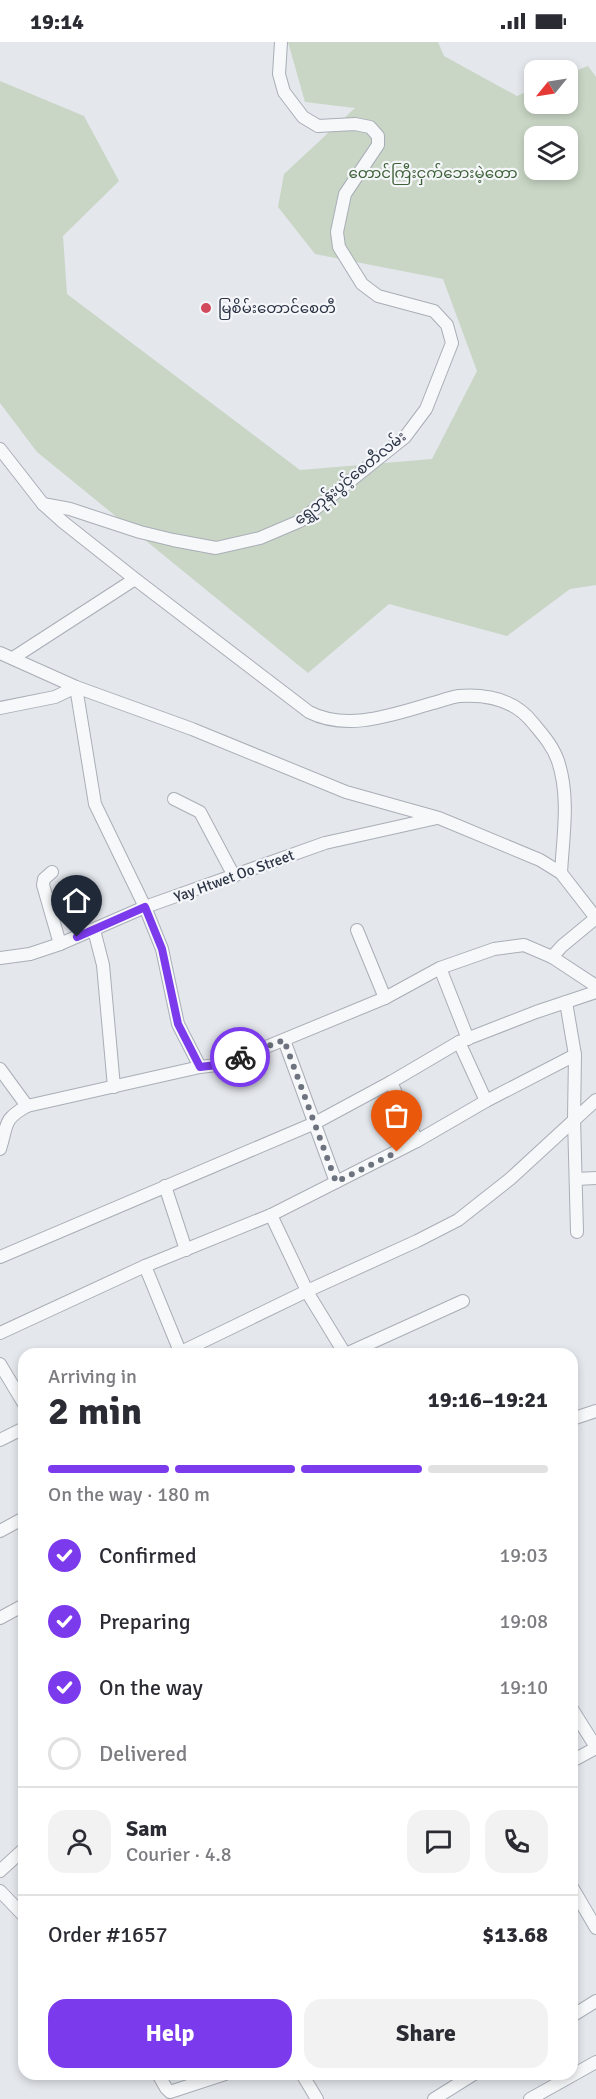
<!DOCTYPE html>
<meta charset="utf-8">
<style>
:root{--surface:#fff;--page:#f2f2f3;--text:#2b2b33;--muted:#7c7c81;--line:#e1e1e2;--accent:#7c3aed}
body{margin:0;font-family:Signika,"Noto Sans Myanmar",sans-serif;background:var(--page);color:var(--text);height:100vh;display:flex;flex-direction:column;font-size:22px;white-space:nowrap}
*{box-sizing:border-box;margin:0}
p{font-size:20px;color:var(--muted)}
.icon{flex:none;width:33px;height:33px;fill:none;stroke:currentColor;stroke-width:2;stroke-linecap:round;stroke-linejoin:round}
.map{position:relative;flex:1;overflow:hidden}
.panel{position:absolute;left:18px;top:1306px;width:560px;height:732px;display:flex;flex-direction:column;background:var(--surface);border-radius:18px;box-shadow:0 3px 9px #0003}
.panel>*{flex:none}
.needle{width:39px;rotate:240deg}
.fabs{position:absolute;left:524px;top:18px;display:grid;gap:12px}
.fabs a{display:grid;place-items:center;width:54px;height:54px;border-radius:12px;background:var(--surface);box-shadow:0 3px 9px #0003;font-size:30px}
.pin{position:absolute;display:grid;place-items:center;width:51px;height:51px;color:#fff;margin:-62px -26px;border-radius:50% 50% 50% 0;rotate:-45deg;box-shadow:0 0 6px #0007}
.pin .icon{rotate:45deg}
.courier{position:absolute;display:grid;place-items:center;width:60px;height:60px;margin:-30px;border:4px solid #7c3aed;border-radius:50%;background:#fff;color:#222;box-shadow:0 2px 8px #0007}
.headline em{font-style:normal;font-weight:700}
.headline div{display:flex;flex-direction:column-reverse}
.headline{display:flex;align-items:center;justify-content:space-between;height:102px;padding:0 30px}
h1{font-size:39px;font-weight:700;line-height:45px}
.bar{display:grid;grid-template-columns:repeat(4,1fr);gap:9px 6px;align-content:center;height:72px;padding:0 30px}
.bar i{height:8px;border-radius:4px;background:var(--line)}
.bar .selected{background:var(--accent)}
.bar p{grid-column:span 4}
.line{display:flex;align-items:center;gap:15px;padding:0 30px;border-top:2px solid var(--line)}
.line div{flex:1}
.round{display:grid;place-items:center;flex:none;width:63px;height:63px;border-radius:18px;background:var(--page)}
ol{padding:0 30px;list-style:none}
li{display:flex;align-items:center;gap:18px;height:66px}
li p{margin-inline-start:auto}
li .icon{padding:6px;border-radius:50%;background:var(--accent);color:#fff;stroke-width:4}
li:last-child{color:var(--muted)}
li i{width:33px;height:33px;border:3px solid var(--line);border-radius:50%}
.button{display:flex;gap:12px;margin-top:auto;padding:12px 30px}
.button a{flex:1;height:69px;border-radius:18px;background:var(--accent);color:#fff;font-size:24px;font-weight:700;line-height:69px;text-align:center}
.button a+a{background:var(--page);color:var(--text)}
.status{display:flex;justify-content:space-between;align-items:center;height:42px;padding:0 30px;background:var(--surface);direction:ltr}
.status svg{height:16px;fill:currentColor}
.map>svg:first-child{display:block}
.green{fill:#c9d6c5;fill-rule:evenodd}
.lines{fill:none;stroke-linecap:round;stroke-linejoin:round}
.minor-casing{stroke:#a9aeb7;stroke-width:14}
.minor{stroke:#f7f8fa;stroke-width:12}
.done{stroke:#6c737f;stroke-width:6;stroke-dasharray:0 10.8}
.route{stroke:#7c3aed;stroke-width:8}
.poi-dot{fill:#d1495b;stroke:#f4f6f9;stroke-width:2}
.labels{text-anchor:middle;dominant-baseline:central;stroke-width:4.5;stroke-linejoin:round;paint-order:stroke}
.park-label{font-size:15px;fill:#3f6138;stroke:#f4f6f9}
.poi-label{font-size:15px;fill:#2b3445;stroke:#f4f6f9;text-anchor:start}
.street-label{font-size:15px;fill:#2b3445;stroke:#f4f6f9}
</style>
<div class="status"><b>19:14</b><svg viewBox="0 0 49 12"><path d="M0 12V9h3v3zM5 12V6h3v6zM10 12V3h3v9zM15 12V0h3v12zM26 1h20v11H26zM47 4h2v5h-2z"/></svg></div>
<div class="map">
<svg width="596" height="2057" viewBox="0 0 596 2057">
<rect width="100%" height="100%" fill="#e4e7ec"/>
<path class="green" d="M288,0H438L444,14L517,54L534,46V62H567V32L588,24L596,35V543L570,547L507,594L389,562L308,631L37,410L0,361V39L84,74L119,139L63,194L67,252L300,428L432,417L477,329L443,237L315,212L278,165L284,132L355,66L305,60ZM534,94H567V128H534Z"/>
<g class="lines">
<g class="minor-casing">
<g id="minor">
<path d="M0,407L43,462L63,480L135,537L309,670C348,690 394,672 433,661C441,659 451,655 459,654C487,652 515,658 533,681C542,692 553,704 558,719C570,755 563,794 561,831"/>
<polyline points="43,462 70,467 140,490 173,498 216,506 260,496 300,479 405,395 426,367 452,301 447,283 434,269 378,254 362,242 339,205 337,190 345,152 378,103 378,94 370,85 355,82 318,84 303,75 284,50 279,32 281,0"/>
<polyline points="0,611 76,645 192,687 346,750 439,776 540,818 561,831 596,876"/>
<polyline points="13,616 135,537"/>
<polyline points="0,666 55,655 76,645 95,762 145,865 162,907 178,982 200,1025"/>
<polyline points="174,757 200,770 234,834"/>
<polyline points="52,830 44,837 43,843 60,902"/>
<polyline points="94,888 103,923 114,1045"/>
<polyline points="357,888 385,956"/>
<polyline points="552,915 562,904 596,876"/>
<polyline points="0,916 30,912 60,902 145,865 325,801 437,776"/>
<polyline points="440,926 468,997"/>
<polyline points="566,960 575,1013 574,1076 577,1190"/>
<polyline points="284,998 336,1140"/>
<polyline points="459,1000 486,1059"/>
<path d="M0,1027L27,1064C2,1078 8,1083 0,1107"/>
<polyline points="391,1040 417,1099"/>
<polyline points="27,1064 200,1025 225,1022 385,956 440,926 494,907 524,903 552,915 596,944"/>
<polyline points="576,1137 596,1136"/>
<polyline points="165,1144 186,1208"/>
<polyline points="271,1173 309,1253 345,1312"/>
<polyline points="0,1215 315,1081 391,1040 459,1000 536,970 596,950"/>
<polyline points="145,1224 181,1312"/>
<polyline points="0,1291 145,1224 271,1173 417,1099 486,1059 575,1013"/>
<polyline points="177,1312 307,1249 417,1199 458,1178 510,1137 596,1058"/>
<polyline points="346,1312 463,1259"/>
<polyline points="0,1322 24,1362"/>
<polyline points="572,1377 596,1369"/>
<polyline points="0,1398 24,1386"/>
<polyline points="0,1489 24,1476"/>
<polyline points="0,1576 24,1563"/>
<polyline points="572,1667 596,1705"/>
<polyline points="572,1719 596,1706"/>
<polyline points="0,1829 24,1807"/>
<polyline points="572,1845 596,1886"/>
<polyline points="0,1849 24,1874"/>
<polyline points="572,1974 596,1959"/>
<polyline points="158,2032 166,2046 170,2050 225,2032"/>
<polyline points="302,2032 317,2057"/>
<polyline points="434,2057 474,2032"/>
<polyline points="530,2057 596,2020"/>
</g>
</g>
<use href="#minor" class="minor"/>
</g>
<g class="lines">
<polyline class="done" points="240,1015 284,998 336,1140 397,1110"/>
<polyline class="route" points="77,895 145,865 162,907 178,982 200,1025 225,1022 240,1015"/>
</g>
<circle class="poi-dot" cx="206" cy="266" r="6"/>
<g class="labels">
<g class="park-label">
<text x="433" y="131">တောင်ကြီးငှက်ဘေးမဲ့တော</text>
</g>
<g class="poi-label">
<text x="218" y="266">မြစိမ်းတောင်စေတီ</text>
</g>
<g class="street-label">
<text transform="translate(350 436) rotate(-39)">ရွှေဘုန်းပွင့်စေတီလမ်း</text>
<text transform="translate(234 834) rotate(-20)">Yay Htwet Oo Street</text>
</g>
</g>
</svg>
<div class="fabs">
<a><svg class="needle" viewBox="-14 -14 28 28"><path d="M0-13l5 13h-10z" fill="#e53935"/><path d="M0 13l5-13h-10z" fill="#7c7c81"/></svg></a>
<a><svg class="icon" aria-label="layers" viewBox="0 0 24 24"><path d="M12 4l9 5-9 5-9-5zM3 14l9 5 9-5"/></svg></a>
</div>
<div class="pin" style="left:397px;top:1110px;background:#ea580c"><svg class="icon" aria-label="bag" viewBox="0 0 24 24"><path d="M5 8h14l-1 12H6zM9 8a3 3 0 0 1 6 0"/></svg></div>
<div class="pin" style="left:77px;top:895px;background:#1f2937"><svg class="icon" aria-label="home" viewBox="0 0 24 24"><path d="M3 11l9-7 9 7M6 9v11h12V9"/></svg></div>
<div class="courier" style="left:240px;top:1015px"><svg class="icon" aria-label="bike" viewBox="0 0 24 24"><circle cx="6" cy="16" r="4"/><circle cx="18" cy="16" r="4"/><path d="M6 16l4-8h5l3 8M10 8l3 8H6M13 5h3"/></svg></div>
<section class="panel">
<div class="headline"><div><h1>2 min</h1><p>Arriving in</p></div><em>19:16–19:21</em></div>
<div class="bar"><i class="selected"></i><i class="selected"></i><i class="selected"></i><i></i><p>On the way · 180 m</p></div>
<ol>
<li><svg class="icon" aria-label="check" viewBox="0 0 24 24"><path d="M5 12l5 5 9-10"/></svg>Confirmed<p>19:03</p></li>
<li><svg class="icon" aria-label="check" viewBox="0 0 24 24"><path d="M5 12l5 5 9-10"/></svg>Preparing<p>19:08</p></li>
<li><svg class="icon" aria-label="check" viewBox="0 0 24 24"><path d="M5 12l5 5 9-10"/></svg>On the way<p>19:10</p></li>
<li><i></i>Delivered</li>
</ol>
<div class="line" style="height:108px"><a class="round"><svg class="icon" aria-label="person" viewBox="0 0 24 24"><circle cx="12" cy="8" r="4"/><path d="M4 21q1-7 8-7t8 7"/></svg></a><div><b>Sam</b><p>Courier · 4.8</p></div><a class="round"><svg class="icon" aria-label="chat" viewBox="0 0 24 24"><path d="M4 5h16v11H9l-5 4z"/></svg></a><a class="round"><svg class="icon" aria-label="phone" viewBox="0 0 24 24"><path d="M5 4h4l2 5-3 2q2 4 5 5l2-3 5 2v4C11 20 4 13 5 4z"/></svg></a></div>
<div class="line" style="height:78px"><div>Order #1657</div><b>$13.68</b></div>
<div class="button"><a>Help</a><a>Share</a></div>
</section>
</div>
